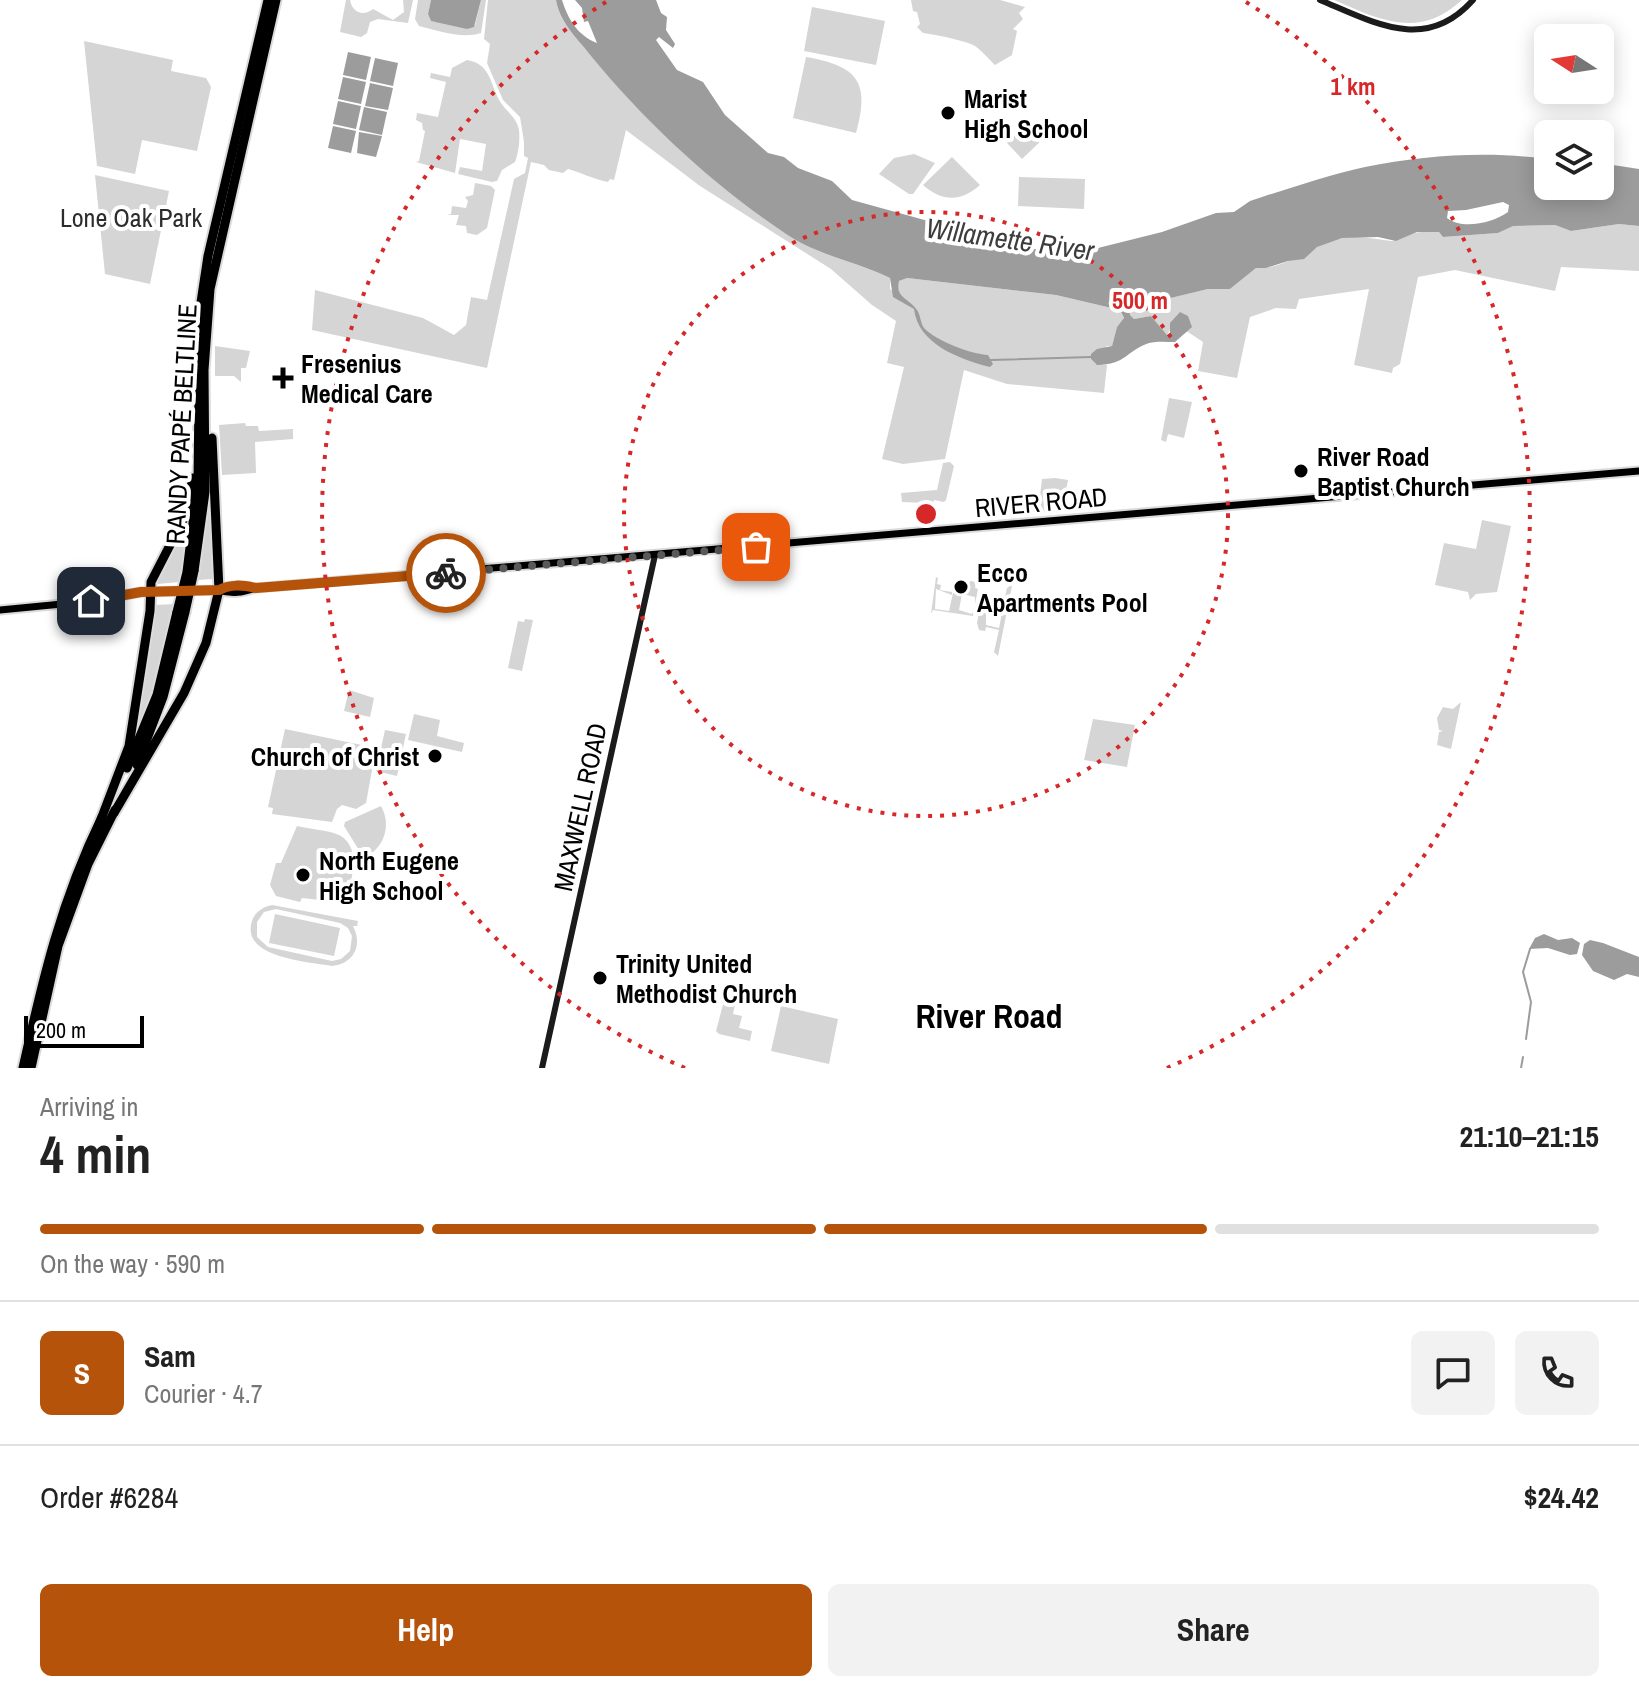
<!DOCTYPE html>
<meta charset="utf-8">
<style>
:root{--surface:#fff;--page:#f2f2f2;--text:#222;--muted:#767676;--line:#e0e0e0;--accent:#b45309}
body{margin:0;font-family:"Archivo Narrow",sans-serif;background:var(--page);color:var(--text);height:100vh;display:flex;flex-direction:column;font-size:30px;white-space:nowrap}
*{box-sizing:border-box;margin:0}
p{font-size:26px;color:var(--muted)}
.icon{flex:none;width:44px;height:44px;fill:none;stroke:currentColor;stroke-width:2;stroke-linecap:round;stroke-linejoin:round}
.map{position:relative;height:1068px;overflow:hidden}
.panel{display:flex;flex-direction:column;background:var(--surface);flex:1}
.panel>*{flex:none}
.needle{width:52px;rotate:282deg}
.buttons{position:absolute;left:1534px;top:24px;display:grid;gap:16px}
.buttons a{display:grid;place-items:center;width:80px;height:80px;border-radius:12px;background:var(--surface);box-shadow:0 4px 20px #0003;font-size:40px}
.scale{position:absolute;left:24px;bottom:20px;width:120px;box-sizing:border-box;padding-left:8px;border:4px solid #000;border-top:0;font-size:22px;line-height:28px;white-space:nowrap;color:#000;-webkit-text-stroke:6px #fff;paint-order:stroke}
.pin{position:absolute;display:grid;place-items:center;width:68px;height:68px;color:#fff;margin:-34px;border-radius:16px;box-shadow:0 4px 12px #0006}
.courier{position:absolute;display:grid;place-items:center;width:80px;height:80px;margin:-40px;border:6px solid #b45309;border-radius:50%;background:#fff;color:#222;box-shadow:0 2px 10px #0007}
.headline em{font-style:normal;font-weight:700}
.headline div{display:flex;flex-direction:column-reverse}
.headline{display:flex;align-items:center;justify-content:space-between;height:136px;padding:0 40px}
h1{font-size:52px;font-weight:700;line-height:60px}
.bar{display:grid;grid-template-columns:repeat(4,1fr);gap:12px 8px;align-content:center;height:96px;padding:0 40px}
.bar i{height:10px;border-radius:6px;background:var(--line)}
.bar .on{background:var(--accent)}
.bar p{grid-column:span 4}
.line{display:flex;align-items:center;gap:20px;padding:0 40px;border-top:2px solid var(--line)}
.line div{flex:1}
.round{display:grid;place-items:center;flex:none;width:84px;height:84px;border-radius:12px;background:var(--page)}
.action{display:flex;gap:16px;margin-top:auto;padding:16px 40px}
.action a{flex:1;height:92px;border-radius:12px;background:var(--accent);color:#fff;font-size:32px;font-weight:700;line-height:92px;text-align:center}
.action a+a{background:var(--page);color:var(--text)}
.map>svg:first-child{display:block}
.green{fill:#d5d5d5;fill-rule:evenodd}
.water{fill:#9c9c9c;fill-rule:evenodd}
.lines{fill:none;stroke-linecap:round;stroke-linejoin:round}
.stream{stroke:#9c9c9c;stroke-width:2}
.primary-casing{stroke:#dbdbdb;stroke-width:11}
.motorway-casing{stroke:#dbdbdb;stroke-width:13}
.secondary{stroke:#1b1b1b;stroke-width:6}
.primary{stroke:#000;stroke-width:7}
.motorway{stroke:#000;stroke-width:9}
.motorway-bridge-casing{stroke:#dbdbdb;stroke-width:13;stroke-linecap:butt}
.motorway-bridge{stroke:#000;stroke-width:9}
.done{stroke:#595959;stroke-width:8;stroke-dasharray:0 14.4}
.route{stroke:#b45309;stroke-width:10}
.ring{fill:none;stroke:#d62828;stroke-width:4;stroke-dasharray:4 8}
.poi-dot{fill:#000;stroke:#fff;stroke-width:3}
.labels{text-anchor:middle;dominant-baseline:central;stroke-width:8;stroke-linejoin:round;paint-order:stroke}
.poi-label{font-size:26px;font-weight:bold;fill:#000;stroke:#fff;text-anchor:start}
.park-label{font-size:26px;fill:#2c2c2c;stroke:#fff}
.street-label{font-size:26px;fill:#000;stroke:#fff}
.water-label{font-size:28px;font-style:italic;fill:#3d3d3d;stroke:#fff}
.district-label{font-size:34px;font-weight:bold;fill:#000;stroke:#fff}
.centre{fill:#d62828;stroke:#fff;stroke-width:4}
.ring-label{font-size:24px;text-anchor:middle;font-weight:bold;fill:#d62828;stroke:#fff;stroke-width:8;stroke-linejoin:round;paint-order:stroke}
</style>
<div class="map">
<svg width="1639" height="1068" viewBox="0 0 1639 1068">
<rect width="100%" height="100%" fill="#fff"/>
<g class="green">
<path d="M346,0H350C352,12 363,17 373,9L393,20L404,12L403,0H413L408,23L378,19L370,22L367,33L361,37L340,32Z"/>
<path d="M418,0H431L428,14L431,21L475,25L481,0H486L481,33C462,39 439,31 419,26L415,19Z"/>
<path d="M488,0H556C560,23 577,38 591,56C648,124 715,187 789,236C820,256 858,262 890,278V289L901,297L897,286L899,281L907,278L1056,295L1120,310L1124,319L1117,327L1112,346H1107L1091,359L1096,364L1107,365L1104,393L1007,384L964,370L945,459L903,464L882,459L904,367L887,363L896,321L872,305L831,269L700,186L626,130L614,180L610,179L608,182C593,179 582,173 568,169L563,173L549,170L544,165L531,162L487,368L312,330L315,290L423,318L454,335L466,325L471,297L487,300L514,179L525,173L528,158L524,156V142L520,117L503,100L487,63L490,44L484,39Z"/>
<path d="M911,0H1000L1025,7L1019,13L1023,19L1013,29L1017,31L1012,55L995,65C989,59 982,51 975,46C967,41 933,34 923,33L917,27L920,24L917,12L913,11Z"/>
<path d="M1334,0H1462C1418,40 1381,20 1334,0Z"/>
<polygon points="812,7 885,21 876,65 804,51"/>
<polygon points="84,41 173,60 171,71 206,78 211,87 197,151 142,140 135,174 97,166"/>
<path d="M806,57C858,66 870,82 856,133L793,118Z"/>
<path d="M467,60C492,64 490,86 501,103C507,112 517,118 519,130C520,140 519,152 515,162L502,170L497,181L492,182L458,174L460,167L482,171L486,144L460,139L455,173L416,162L419,161L425,131L423,130L422,123L416,120L417,113L438,117L446,82L430,78L431,73L450,77L452,68Z"/>
<polygon points="1029,121 1045,137 1022,159 1007,143"/>
<polygon points="914,154 935,163 913,194 909,194 879,174 894,158"/>
<path d="M952,157L980,185C961,202 942,202 923,185Z"/>
<polygon points="95,175 169,191 150,284 105,274"/>
<polygon points="1019,177 1085,179 1084,209 1018,206"/>
<polygon points="475,183 491,186 495,190 487,228 477,235 467,233 466,226 456,225 459,215 447,215 451,214 452,206 466,208 468,201 465,197 473,195"/>
<path d="M1619,224L1639,226V271L1561,267L1555,291L1455,270L1418,277L1400,364L1393,368L1392,373L1354,365L1369,289L1299,299L1296,309L1276,308L1250,317L1237,378L1198,371L1203,342L1188,332L1170,330L1167,335L1151,316L1134,319L1130,315L1128,308L1208,289H1230L1256,268C1289,269 1311,244 1342,238C1360,235 1375,239 1391,241C1400,241 1407,235 1415,233C1422,231 1431,232 1439,232L1443,237L1498,233L1512,226L1555,225L1571,231Z"/>
<polygon points="215,346 250,351 246,368 241,368 241,382 234,376 215,376"/>
<polygon points="1169,398 1192,402 1184,438 1168,434 1166,442 1161,440"/>
<polygon points="245,423 246,426 258,426 259,431 293,429 293,439 255,442 256,473 222,475 219,425"/>
<polygon points="950,462 954,466 946,500 944,502 934,500 929,520 926,519 926,503 902,502 901,493 937,490 943,463"/>
<polygon points="1055,478 1068,480 1062,511 1038,513 1042,479"/>
<polygon points="210,492 213,579 197,580"/>
<polygon points="192,510 179,582 158,584 157,581"/>
<polygon points="1482,520 1511,526 1497,592 1476,594 1470,600 1468,592 1435,585 1444,543 1476,549"/>
<polygon points="936,577 938,578 937,584 941,585 940,590 952,592 952,595 936,589 935,609 949,611 953,593 958,593 958,581 966,582 964,592 967,593 970,581 976,582 975,588 978,589 975,604 975,597 962,594 959,610 972,614 975,607 973,616 933,610 931,614"/>
<polygon points="1010,586 1012,586 998,656 994,652 999,630 986,627 985,631 979,630 977,623 979,611 986,613 986,625 999,628 1002,613 988,610 989,608 1002,610 1007,588"/>
<polygon points="175,604 153,695 133,744 155,605"/>
<polygon points="525,619 533,620 522,671 508,668 518,621 524,622"/>
<polygon points="349,690 374,698 370,717 344,711"/>
<polygon points="1461,702 1451,749 1437,745 1439,732 1443,731 1439,730 1437,718 1443,707 1453,709"/>
<polygon points="414,714 440,720 437,736 464,743 462,752 408,740"/>
<polygon points="1093,719 1135,725 1127,767 1084,760"/>
<polygon points="285,729 376,748 366,803 356,809 342,805 337,809 332,822 272,814 273,808 268,807"/>
<polygon points="385,730 406,734 397,776 376,771"/>
<path d="M381,806C392,826 384,848 364,858L344,826L345,822Z"/>
<path d="M297,826C309,829 330,830 341,836C363,851 350,883 346,903L302,898L300,902L276,896L270,885L276,863H281Z"/>
<path d="M272,905L358,921L357,926H353C363,945 354,964 332,966C309,962 245,958 251,925C253,913 262,907 272,905ZM276,909L340,923L348,928L352,936L350,951L341,959L332,961L268,947L257,937V922L264,912Z"/>
<polygon points="275,914 340,928 334,956 269,943"/>
<polygon points="725,997 736,1000 733,1014 742,1016 739,1028 752,1031 750,1041 719,1034 716,1031"/>
<polygon points="781,1006 838,1019 829,1064 771,1051"/>
</g>
<g class="water">
<polygon points="431,0 481,0 474,27 467,29 431,21 428,14"/>
<path d="M556,0H562C568,19 577,35 597,43L588,21L584,22L582,8L575,0H656L661,13L667,17L666,30L675,44L673,48L659,37L656,40L677,70L703,82L725,115L768,153L784,157L798,168L832,181L852,200L939,224L982,244L1023,249H1052L1070,245L1090,250L1162,232L1216,213L1234,212L1250,201L1265,196C1298,186 1332,174 1365,167C1425,155 1487,151 1548,159V186H1600V163L1639,169V226L1619,224L1571,231L1555,225L1513,226L1498,233L1443,237L1439,232H1417L1396,241L1378,237L1342,238L1317,247L1304,259L1288,261L1266,268H1256L1230,289H1208L1129,308L1130,315L1134,319L1151,316L1167,335L1170,333V323L1180,312L1188,316L1192,327L1175,342C1166,342 1158,341 1149,343C1127,350 1126,365 1097,365L1091,359V354L1097,349L1112,346L1117,327L1124,318L1120,310L1056,295L907,278L899,281C895,298 909,298 917,310C921,316 920,322 924,328C936,341 971,354 988,355L993,364L990,367C959,359 918,344 914,309L893,297L890,278C858,262 820,256 789,236C715,187 647,124 591,56C577,38 560,23 556,0ZM1503,202L1509,205L1508,212C1493,223 1462,230 1447,218L1448,211L1466,210Z"/>
<polygon points="348,52 371,57 366,80 343,75"/>
<polygon points="375,58 398,63 393,86 370,81"/>
<polygon points="343,77 366,82 361,104 338,99"/>
<polygon points="370,83 393,88 388,110 365,106"/>
<polygon points="338,101 361,106 356,129 333,124"/>
<polygon points="364,107 387,112 382,135 359,130"/>
<polygon points="333,126 356,131 351,153 328,148"/>
<polygon points="359,132 382,136 376,157 357,153"/>
<polygon points="1544,934 1558,940 1572,938 1580,943 1577,954 1570,955 1548,948 1529,949 1535,938"/>
<polygon points="1590,940 1603,943 1639,957 1639,977 1627,974 1614,980 1593,971 1582,955 1584,944"/>
</g>
<g class="lines">
<g class="stream">
<polyline points="991,360 1091,357"/>
<polyline points="1526,1039 1531,1002 1523,972 1530,949"/>
<polyline points="1521,1068 1523,1057"/>
</g>
<g class="primary-casing">
<g id="primary">
<path d="M219,590C232,595 243,592 256,588L1639,471"/>
<path d="M91,601L141,592L219,590C231,584 241,585 254,588"/>
<polyline points="0,610 93,601"/>
</g>
</g>
<g class="motorway-casing">
<g id="motorway">
<polyline points="194,571 205,492 204,370 210,289 276,0"/>
<polyline points="187,572 198,482 200,309 208,256 268,0"/>
<polyline points="137,765 163,697 185,612"/>
<polyline points="127,768 157,695 177,612"/>
<polyline points="114,813 184,693 206,643 219,590 212,438"/>
<polyline points="100,822 129,746 150,611 151,582 184,518 193,478"/>
<path d="M23,1068C43,978 61,901 102,817"/>
<polyline points="31,1068 58,946 88,864 115,810"/>
</g>
</g>
<g class="secondary">
<path d="M1320,0C1375,23 1426,53 1473,0"/>
<polyline points="542,1068 655,555"/>
</g>
<use href="#primary" class="primary"/>
<use href="#motorway" class="motorway"/>
<g class="motorway-bridge-casing">
<g id="motorway-bridge">
<polyline points="177,612 187,572"/>
<polyline points="185,612 194,571"/>
</g>
</g>
<use href="#motorway-bridge" class="motorway-bridge"/>
</g>
<g class="lines">
<polyline class="done" points="446,573 756,547"/>
<path class="route" d="M91,601L141,592L219,590C231,584 242,585 256,588L446,573"/>
</g>
<g class="ring">
<circle cx="926" cy="514" r="302"/>
<path d="M685 1068A604 604 0 0 1 606 2M1246 2A604 604 0 0 1 1167 1068"/>
</g>
<g class="poi-dot">
<circle cx="948" cy="113" r="8"/>
<path d="M279 366h8v8h8v8h-8v8h-8v-8h-8v-8h8z"/>
<circle cx="1301" cy="471" r="8"/>
<circle cx="961" cy="587" r="8"/>
<circle cx="435" cy="756" r="8"/>
<circle cx="303" cy="875" r="8"/>
<circle cx="600" cy="978" r="8"/>
</g>
<g class="labels">
<g class="poi-label">
<text x="964" y="98">Marist<tspan x="964" dy="30">High School</tspan></text>
<text x="301" y="363">Fresenius<tspan x="301" dy="30">Medical Care</tspan></text>
<text x="1317" y="456">River Road<tspan x="1317" dy="30">Baptist Church</tspan></text>
<text x="977" y="572">Ecco<tspan x="977" dy="30">Apartments Pool</tspan></text>
<text x="419" y="756" text-anchor="end">Church of Christ</text>
<text x="319" y="860">North Eugene<tspan x="319" dy="30">High School</tspan></text>
<text x="616" y="963">Trinity United<tspan x="616" dy="30">Methodist Church</tspan></text>
</g>
<g class="park-label">
<text x="131" y="217">Lone Oak Park</text>
</g>
<g class="street-label">
<text transform="translate(181 424) rotate(-87)">RANDY PAPÉ BELTLINE</text>
<text transform="translate(1041 502) rotate(-5)">RIVER ROAD</text>
<text transform="translate(580 807) rotate(-78)">MAXWELL ROAD</text>
</g>
<g class="water-label">
<text transform="translate(1010 239) rotate(8)">Willamette River</text>
</g>
<g class="district-label">
<text x="989" y="1016">River Road</text>
</g>
</g>
<circle cx="926" cy="514" r="12" class="centre"/>
<g class="ring-label">
<text x="1353" y="95">1 km</text>
<text x="1140" y="309">500 m</text>
</g>
</svg>
<div class="buttons">
<a><svg class="needle" viewBox="-14 -14 28 28"><path d="M0-13l5 13h-10z" fill="#e53935"/><path d="M0 13l5-13h-10z" fill="#767676"/></svg></a>
<a><svg class="icon" aria-label="layers" viewBox="0 0 24 24"><path d="M12 4l9 5-9 5-9-5zM3 14l9 5 9-5"/></svg></a>
</div>
<div class="scale">200 m</div>
<div class="pin" style="left:756px;top:547px;background:#ea580c"><svg class="icon" aria-label="bag" viewBox="0 0 24 24"><path d="M5 8h14l-1 12H6zM9 8a3 3 0 0 1 6 0"/></svg></div>
<div class="pin" style="left:91px;top:601px;background:#1f2937"><svg class="icon" aria-label="home" viewBox="0 0 24 24"><path d="M3 11l9-7 9 7M6 9v11h12V9"/></svg></div>
<div class="courier" style="left:446px;top:573px"><svg class="icon" aria-label="bike" viewBox="0 0 24 24"><circle cx="6" cy="16" r="4"/><circle cx="18" cy="16" r="4"/><path d="M6 16l4-8h5l3 8M10 8l3 8H6M13 5h3"/></svg></div>
</div>
<section class="panel">
<div class="headline"><div><h1>4 min</h1><p>Arriving in</p></div><em>21:10–21:15</em></div>
<div class="bar"><i class="on"></i><i class="on"></i><i class="on"></i><i></i><p>On the way · 590 m</p></div>
<div class="line" style="height:144px"><b class="round" style="background:var(--accent);color:#fff">S</b><div><b>Sam</b><p>Courier · 4.7</p></div><a class="round"><svg class="icon" aria-label="chat" viewBox="0 0 24 24"><path d="M4 5h16v11H9l-5 4z"/></svg></a><a class="round"><svg class="icon" aria-label="phone" viewBox="0 0 24 24"><path d="M5 4h4l2 5-3 2q2 4 5 5l2-3 5 2v4C11 20 4 13 5 4z"/></svg></a></div>
<div class="line" style="height:104px"><div>Order #6284</div><b>$24.42</b></div>
<div class="action"><a>Help</a><a>Share</a></div>
</section>
